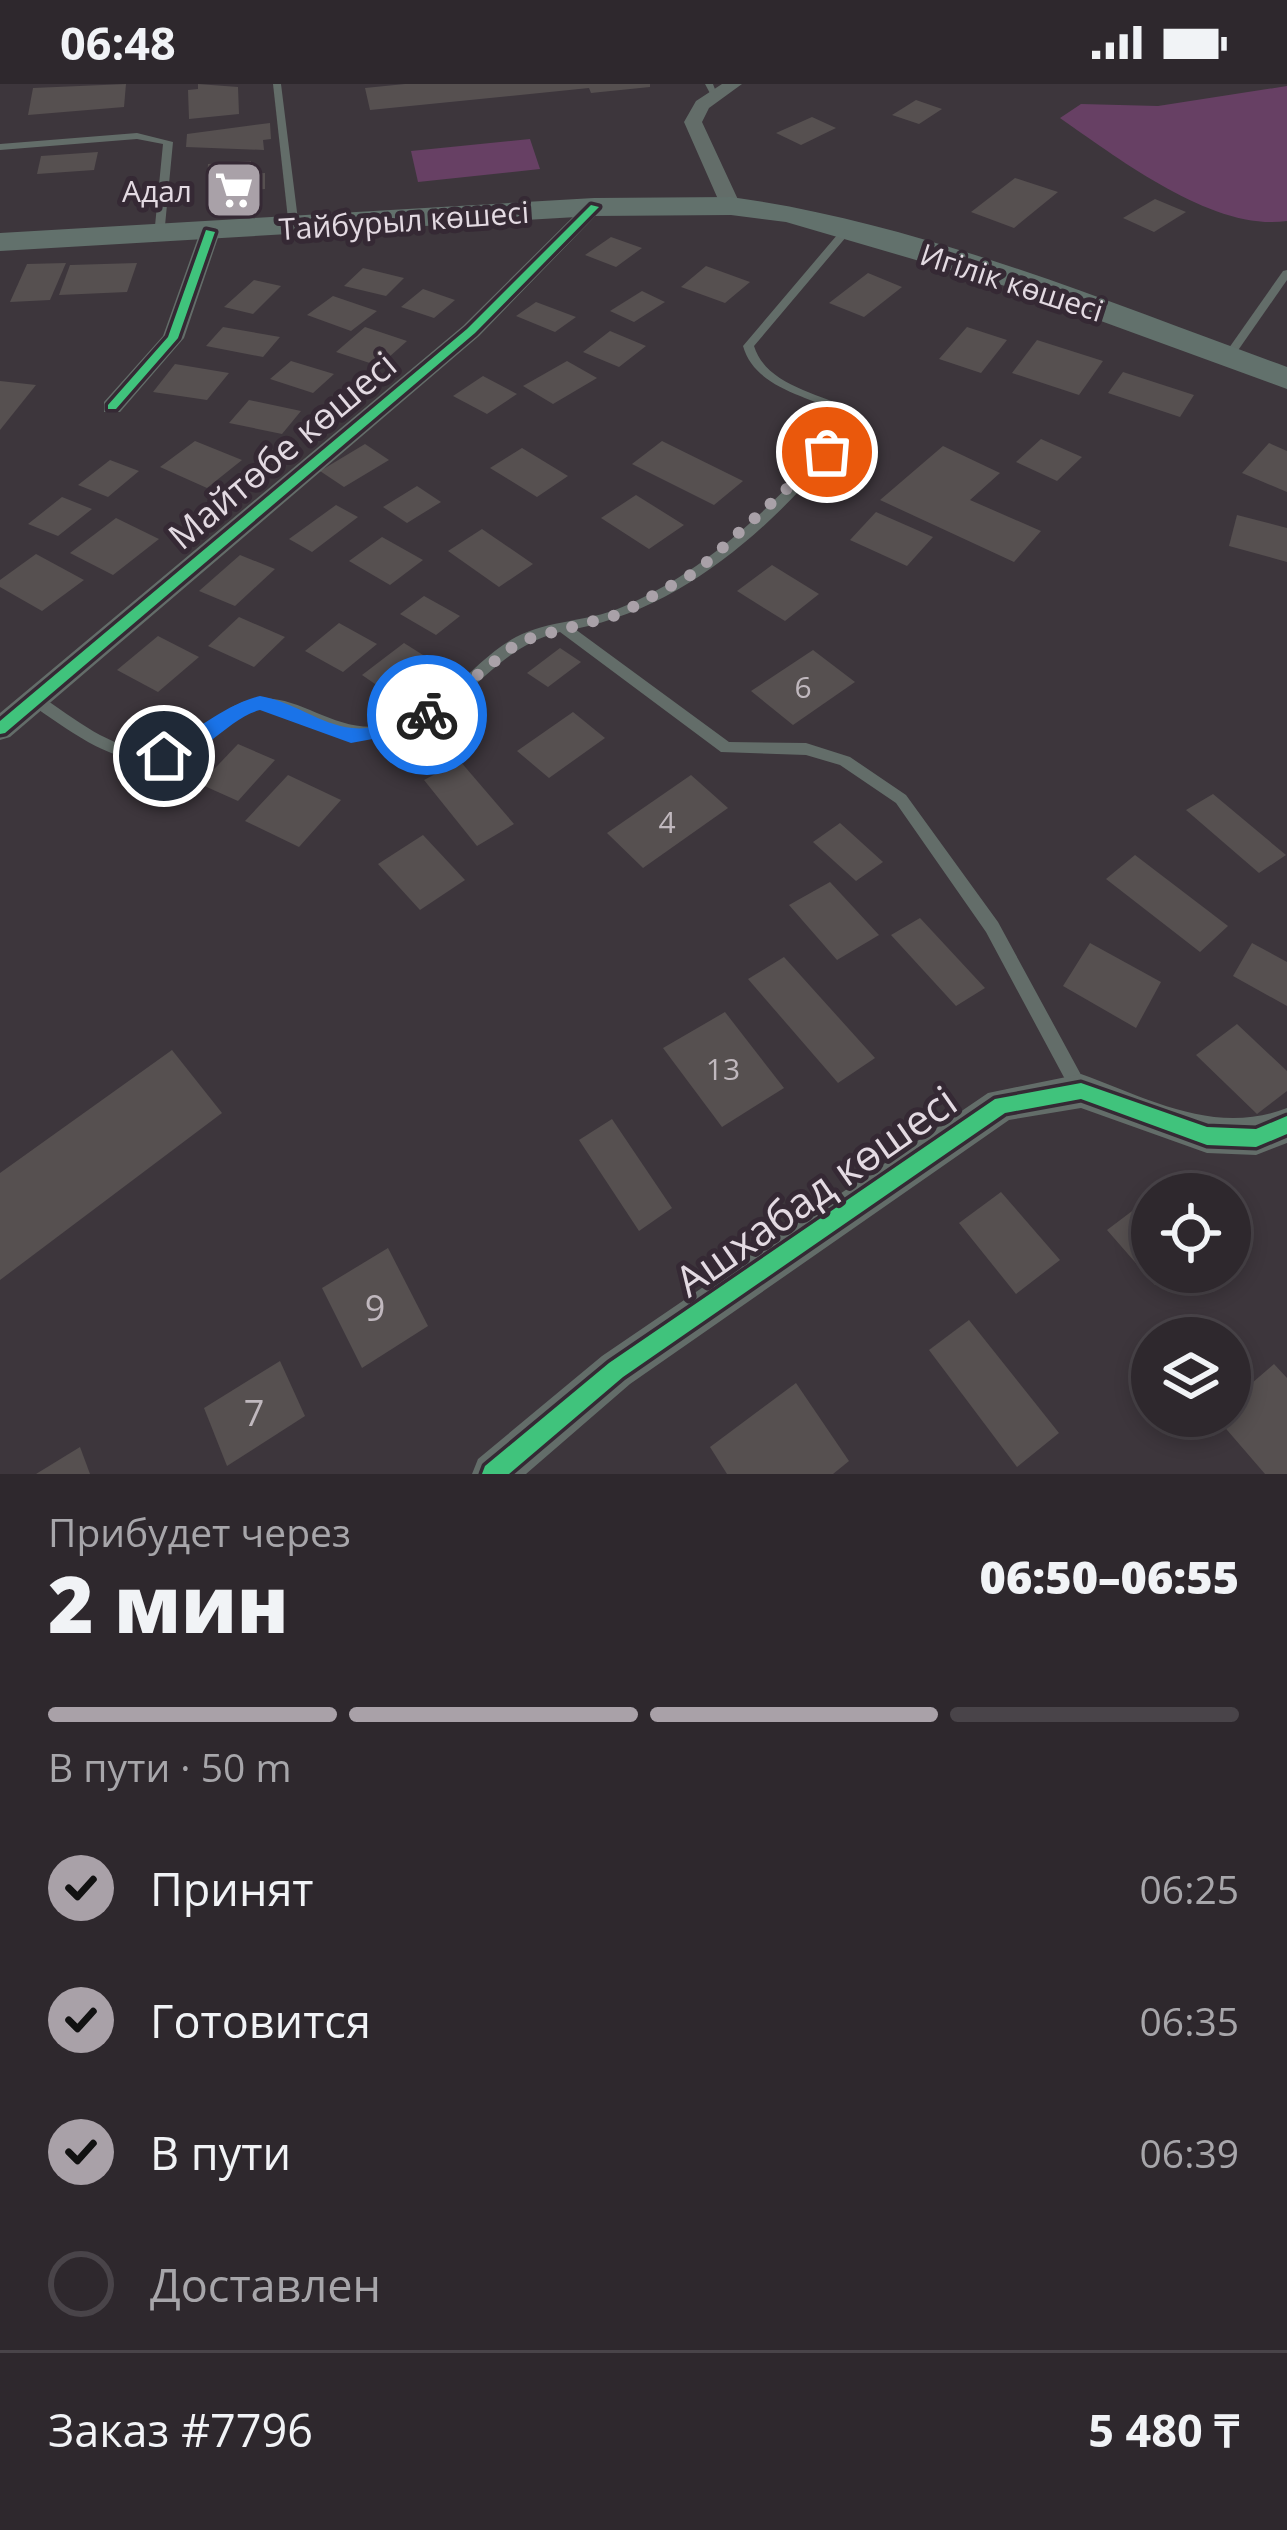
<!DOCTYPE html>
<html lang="ru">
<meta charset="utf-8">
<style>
:root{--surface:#2e282d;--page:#3a3439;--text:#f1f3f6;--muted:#a7a6aa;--line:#494449;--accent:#a9a1a8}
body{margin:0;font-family:"Open Sans",sans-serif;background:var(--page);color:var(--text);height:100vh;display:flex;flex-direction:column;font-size:45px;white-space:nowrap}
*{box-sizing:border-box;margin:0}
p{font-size:39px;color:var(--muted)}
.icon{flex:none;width:66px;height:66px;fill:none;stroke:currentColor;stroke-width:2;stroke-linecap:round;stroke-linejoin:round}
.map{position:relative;height:1390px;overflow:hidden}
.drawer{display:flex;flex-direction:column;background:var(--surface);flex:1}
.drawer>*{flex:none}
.buttons{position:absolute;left:1131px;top:1089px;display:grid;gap:24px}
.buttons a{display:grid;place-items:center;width:120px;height:120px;border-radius:50%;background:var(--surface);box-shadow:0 6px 18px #0003,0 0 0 3px var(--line);font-size:60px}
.pin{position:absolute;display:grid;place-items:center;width:102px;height:102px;color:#fff;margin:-51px;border:6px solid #fff;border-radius:50%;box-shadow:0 3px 12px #0007}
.courier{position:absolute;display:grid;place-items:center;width:120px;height:120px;margin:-60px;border:9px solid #1a73e8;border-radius:50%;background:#fff;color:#222;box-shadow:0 3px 15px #0007}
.headline em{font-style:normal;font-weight:800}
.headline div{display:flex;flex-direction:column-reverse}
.headline{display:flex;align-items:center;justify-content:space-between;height:204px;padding:0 48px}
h1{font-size:78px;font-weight:800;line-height:90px}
.bar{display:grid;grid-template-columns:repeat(4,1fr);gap:18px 12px;align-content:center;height:144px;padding:0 48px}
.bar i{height:15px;border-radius:9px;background:var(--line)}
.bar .on{background:var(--accent)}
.bar p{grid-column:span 4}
.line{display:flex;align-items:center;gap:30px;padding:0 48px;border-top:3px solid var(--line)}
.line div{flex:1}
ol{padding:0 48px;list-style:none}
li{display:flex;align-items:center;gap:36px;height:132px}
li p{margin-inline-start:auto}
li .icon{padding:12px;border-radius:50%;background:var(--accent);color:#111;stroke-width:4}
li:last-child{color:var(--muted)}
li i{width:66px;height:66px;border:6px solid var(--line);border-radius:50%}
.status{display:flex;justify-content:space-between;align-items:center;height:84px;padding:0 60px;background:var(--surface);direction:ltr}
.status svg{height:33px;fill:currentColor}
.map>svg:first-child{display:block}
.green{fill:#674064}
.building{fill:#565050}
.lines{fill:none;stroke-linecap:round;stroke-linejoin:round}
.service{fill:#636d69;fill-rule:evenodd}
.minor{fill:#636d69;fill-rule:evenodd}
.secondary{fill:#62716c;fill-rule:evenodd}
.cycleway-casing{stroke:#352934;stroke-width:7}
.cycleway{fill:#40c37c;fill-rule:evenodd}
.route{fill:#1a73e8}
.done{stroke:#a9a1a8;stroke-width:12;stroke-dasharray:0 21.6}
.labels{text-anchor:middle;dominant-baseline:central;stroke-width:10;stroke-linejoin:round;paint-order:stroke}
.far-poi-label{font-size:30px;fill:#e3dae2;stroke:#352934;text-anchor:end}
.far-street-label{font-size:30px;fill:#e3dae2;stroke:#352934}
.number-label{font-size:30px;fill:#c0b8be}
.street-label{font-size:36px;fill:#e3dae2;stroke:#352934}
.near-number-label{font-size:36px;fill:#c0b8be}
.near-street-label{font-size:42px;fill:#e3dae2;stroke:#352934}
</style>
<div class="status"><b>06:48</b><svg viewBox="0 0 49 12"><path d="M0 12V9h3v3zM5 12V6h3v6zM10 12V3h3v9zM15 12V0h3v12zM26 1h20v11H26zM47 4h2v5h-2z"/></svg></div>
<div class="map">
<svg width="1287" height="1390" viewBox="0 0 1287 1390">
<rect width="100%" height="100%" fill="#3d363c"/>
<g class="green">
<path d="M1287,2V137C1214,148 1119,75 1060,34L1081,20L1158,22Z"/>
<polygon points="530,55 540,85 418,98 411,67"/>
</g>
<g class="building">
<polygon points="126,0 124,23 28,31 33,4"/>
<polygon points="198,0 238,3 239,30 189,35 188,6 198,5"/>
<polygon points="405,0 650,0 650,3 591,9 589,4 370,26 365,4"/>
<polygon points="916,16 942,25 919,40 892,31"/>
<polygon points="812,33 836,44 801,61 776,49"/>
<polygon points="270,39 271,55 263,56 264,66 186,63 187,50"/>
<polygon points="98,68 94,86 37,90 41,72"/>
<polygon points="251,77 251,90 265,89 265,105 206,111 208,80"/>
<polygon points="1015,94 1058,108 1014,144 971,128"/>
<polygon points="1155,115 1186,128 1154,148 1123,134"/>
<polygon points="611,153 642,164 616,183 585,171"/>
<polygon points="66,179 50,216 10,218 27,180"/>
<polygon points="137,179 127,208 59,211 70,181"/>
<polygon points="706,182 750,198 725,219 681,203"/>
<polygon points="363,184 404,194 386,212 344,202"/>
<polygon points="868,189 902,203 864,233 829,219"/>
<polygon points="254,196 281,202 253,230 224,223"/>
<polygon points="423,205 455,216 434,234 401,223"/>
<polygon points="642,207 665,218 634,238 610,227"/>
<polygon points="333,212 377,227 351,247 307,231"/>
<polygon points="536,218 576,233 555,248 516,232"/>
<polygon points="223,243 280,253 263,273 206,262"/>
<polygon points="365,243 407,257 379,282 336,268"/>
<polygon points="967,243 1007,256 981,289 939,275"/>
<polygon points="610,247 646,262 619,283 583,268"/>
<polygon points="1037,256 1103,277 1079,311 1012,289"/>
<polygon points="291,277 334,290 313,309 270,295"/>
<polygon points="567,277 597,294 553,320 523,302"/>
<polygon points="175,280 229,289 207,316 153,308"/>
<polygon points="1123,288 1194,311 1180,333 1108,309"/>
<polygon points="483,292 517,310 487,330 453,312"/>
<polygon points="0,297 36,301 0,346"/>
<polygon points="249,316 301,327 282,350 229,339"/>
<polygon points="1041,355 1082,373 1057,397 1016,378"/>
<polygon points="195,357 242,376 207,404 160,383"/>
<polygon points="662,357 743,397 714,421 632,380"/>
<polygon points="1269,359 1287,367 1287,408 1242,389"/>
<polygon points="365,360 389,376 344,403 320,387"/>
<polygon points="943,362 1000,389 970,416 1041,447 1014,478 880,416"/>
<polygon points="522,364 568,392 537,413 490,384"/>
<polygon points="110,376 139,387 108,413 78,401"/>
<polygon points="417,402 441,418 407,439 383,423"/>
<polygon points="636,411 684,441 649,465 601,434"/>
<polygon points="62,413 92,425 58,452 28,440"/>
<polygon points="336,421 358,433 312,468 289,455"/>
<polygon points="876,428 933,453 907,482 850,456"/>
<polygon points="1237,431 1287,444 1287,478 1229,462"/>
<polygon points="116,434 159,455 113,491 70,469"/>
<polygon points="482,445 533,480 499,503 448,467"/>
<polygon points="382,453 423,476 390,501 349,477"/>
<polygon points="36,470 84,496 42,527 0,503 0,496"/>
<polygon points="240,471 275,485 235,522 199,507"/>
<polygon points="772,481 819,510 785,537 737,507"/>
<polygon points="424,512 460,532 436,551 400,530"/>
<polygon points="239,533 285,553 254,583 208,562"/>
<polygon points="339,539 377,560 343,588 305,567"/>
<polygon points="158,552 199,573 158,608 117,586"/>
<polygon points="404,559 434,578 391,611 362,591"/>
<polygon points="560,564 581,578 548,603 527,589"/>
<polygon points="813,566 855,598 793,641 751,607"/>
<polygon points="573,628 605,654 549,694 517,667"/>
<polygon points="238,660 275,676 238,717 200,700"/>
<polygon points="460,677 514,740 477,762 424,696"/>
<polygon points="288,691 341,716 299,763 245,737"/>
<polygon points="691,691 728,724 643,784 607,749"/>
<polygon points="1213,710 1286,771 1259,789 1186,726"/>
<polygon points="840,739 883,778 856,797 813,758"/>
<polygon points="423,751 465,796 420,826 378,780"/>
<polygon points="1135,771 1228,842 1200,868 1106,795"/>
<polygon points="830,798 879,851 837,876 789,821"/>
<polygon points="920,834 985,904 956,922 891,851"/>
<polygon points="1090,859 1161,898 1136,944 1063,902"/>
<polygon points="1252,859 1287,878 1287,922 1233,892"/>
<polygon points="784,873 875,974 838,999 748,895"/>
<polygon points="725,928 784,1004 722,1043 663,964"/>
<polygon points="1237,940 1287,987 1287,1007 1257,1030 1196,971"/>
<polygon points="172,966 222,1029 0,1196 0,1089"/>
<polygon points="612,1035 672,1124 639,1147 579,1056"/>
<polygon points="1183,1089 1203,1110 1154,1110"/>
<polygon points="1001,1108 1060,1176 1016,1210 959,1139"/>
<polygon points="1152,1112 1152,1188 1172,1188 1155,1201 1107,1146"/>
<polygon points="388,1164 428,1242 362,1284 322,1204"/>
<polygon points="969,1236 1059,1349 1017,1383 929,1266"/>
<polygon points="280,1277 305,1332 227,1382 204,1324"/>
<polygon points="1274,1280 1287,1294 1287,1390 1265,1390 1215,1332 1230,1332 1230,1318"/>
<polygon points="796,1299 849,1377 833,1390 727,1390 710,1363"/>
<polygon points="80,1363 90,1390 36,1390"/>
</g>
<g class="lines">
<g class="service">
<polygon points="273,0 281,0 299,144 294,147 289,144"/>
<polygon points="705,0 713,0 718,13 712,13"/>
<polygon points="137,49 173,58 164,152 159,155 154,152 163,60 137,55 0,66 0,60"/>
<path d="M843,144L852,146L754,262C766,301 818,309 850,325L856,341C784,432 692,522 575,545L729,658L806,659L850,673L906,711L998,838L1086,1000L1089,1006L1086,1012L1080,1014L1074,1012L986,848L896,719L840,681L806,671L721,668L560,548C495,564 472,618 416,644C380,660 344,654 310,639C295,632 282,626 266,625C243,625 228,641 210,654C143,706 86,658 29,619L27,615L29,611H39C92,646 140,692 202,645C219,632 235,617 257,615C303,610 335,652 389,641C441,631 471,577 516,553C549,536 586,538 620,524C711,486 781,414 844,341L841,329C806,311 755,304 743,262Z"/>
<polygon points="1287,186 1287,196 1232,275 1224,275 1224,271 1283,187"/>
</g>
<g class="minor">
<polygon points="722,0 742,0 709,24 702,38 741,122 731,128 721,122 684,38 696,17"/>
<polygon points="587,119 604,123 479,252 10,653 0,656 0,629 463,242"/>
<polygon points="210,142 220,148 184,254 120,328 104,328 104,318 163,252 200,148"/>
<path d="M1081,990C1150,1015 1215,1052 1287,1024V1059L1256,1071L1207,1069L1081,1024L1009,1036L630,1300L526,1390H472L478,1375L602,1272L988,1009Z"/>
</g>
<path class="secondary" d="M731,113C922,139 1107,218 1287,283V305L1005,202L786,138L731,131L594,132L0,167V149L594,114Z"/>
<g class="cycleway-casing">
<g id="cycleway">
<polygon points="591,121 599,123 475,249 5,649 0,650 0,637 467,245"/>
<polygon points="206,146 215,148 178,254 116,325 108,325 108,321 168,253"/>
<polygon points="1081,999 1207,1043 1256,1045 1287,1032 1287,1050 1256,1063 1207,1061 1081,1015 1005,1029 623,1293 509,1390 482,1390 485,1382 609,1279 995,1015"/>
</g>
</g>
<use href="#cycleway" class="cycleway"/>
</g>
<path class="route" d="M260,612C292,617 321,641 352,644C378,647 405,633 427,624L436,631L421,646L351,659L260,626C225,635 196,683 157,678V667C193,651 221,622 260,612Z"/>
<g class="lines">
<polyline class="done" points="427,631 520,557 620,530 696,488 827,368"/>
</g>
<defs>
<g id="supermarket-square" transform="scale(3)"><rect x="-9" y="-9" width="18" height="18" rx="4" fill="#a9a1a8" stroke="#352934"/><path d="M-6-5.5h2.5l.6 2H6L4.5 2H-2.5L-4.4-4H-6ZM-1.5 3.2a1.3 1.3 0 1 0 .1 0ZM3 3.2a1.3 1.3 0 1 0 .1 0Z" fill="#fff"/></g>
</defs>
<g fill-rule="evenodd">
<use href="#supermarket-square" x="234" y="106"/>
</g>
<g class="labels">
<g class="far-poi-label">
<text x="192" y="106">Адал</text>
</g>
<g class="far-street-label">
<text transform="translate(404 136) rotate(-4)">Тайбурыл көшесі</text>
<text transform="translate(1012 198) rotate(18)">Игілік көшесі</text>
</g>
<g class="number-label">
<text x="803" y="602">6</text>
<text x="667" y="737">4</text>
<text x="723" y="984">13</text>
</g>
<g class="street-label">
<text transform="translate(282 366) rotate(-40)">Майтөбе көшесі</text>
</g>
<g class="near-number-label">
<text x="375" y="1223">9</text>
<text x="254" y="1328">7</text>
</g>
<g class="near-street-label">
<text transform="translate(815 1106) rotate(-35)">Ашхабад көшесі</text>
</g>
</g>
</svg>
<div class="buttons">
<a><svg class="icon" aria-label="locate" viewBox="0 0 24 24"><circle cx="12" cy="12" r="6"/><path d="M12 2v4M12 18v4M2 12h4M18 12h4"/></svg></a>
<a><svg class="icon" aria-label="layers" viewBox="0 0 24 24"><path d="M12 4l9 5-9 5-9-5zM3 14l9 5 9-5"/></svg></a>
</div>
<div class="pin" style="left:827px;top:368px;background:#ea580c"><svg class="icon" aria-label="bag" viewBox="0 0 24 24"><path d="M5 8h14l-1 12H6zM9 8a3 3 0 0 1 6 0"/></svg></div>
<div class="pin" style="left:164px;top:672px;background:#1f2937"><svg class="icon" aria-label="home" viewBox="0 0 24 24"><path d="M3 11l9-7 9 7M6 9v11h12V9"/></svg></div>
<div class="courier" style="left:427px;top:631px"><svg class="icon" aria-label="bike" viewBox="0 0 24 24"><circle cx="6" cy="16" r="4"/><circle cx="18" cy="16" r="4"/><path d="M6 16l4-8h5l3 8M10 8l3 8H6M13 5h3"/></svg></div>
</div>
<section class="drawer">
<div class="headline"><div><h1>2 мин</h1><p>Прибудет через</p></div><em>06:50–06:55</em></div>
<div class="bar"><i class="on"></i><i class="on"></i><i class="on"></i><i></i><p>В пути · 50 m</p></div>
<ol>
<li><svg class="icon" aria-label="check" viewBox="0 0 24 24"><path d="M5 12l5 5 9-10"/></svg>Принят<p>06:25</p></li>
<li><svg class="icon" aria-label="check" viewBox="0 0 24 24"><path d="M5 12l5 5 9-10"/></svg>Готовится<p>06:35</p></li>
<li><svg class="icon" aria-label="check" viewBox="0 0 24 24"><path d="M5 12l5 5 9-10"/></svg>В пути<p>06:39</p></li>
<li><i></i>Доставлен</li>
</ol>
<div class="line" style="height:156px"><div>Заказ #7796</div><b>5 480 ₸</b></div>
</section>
